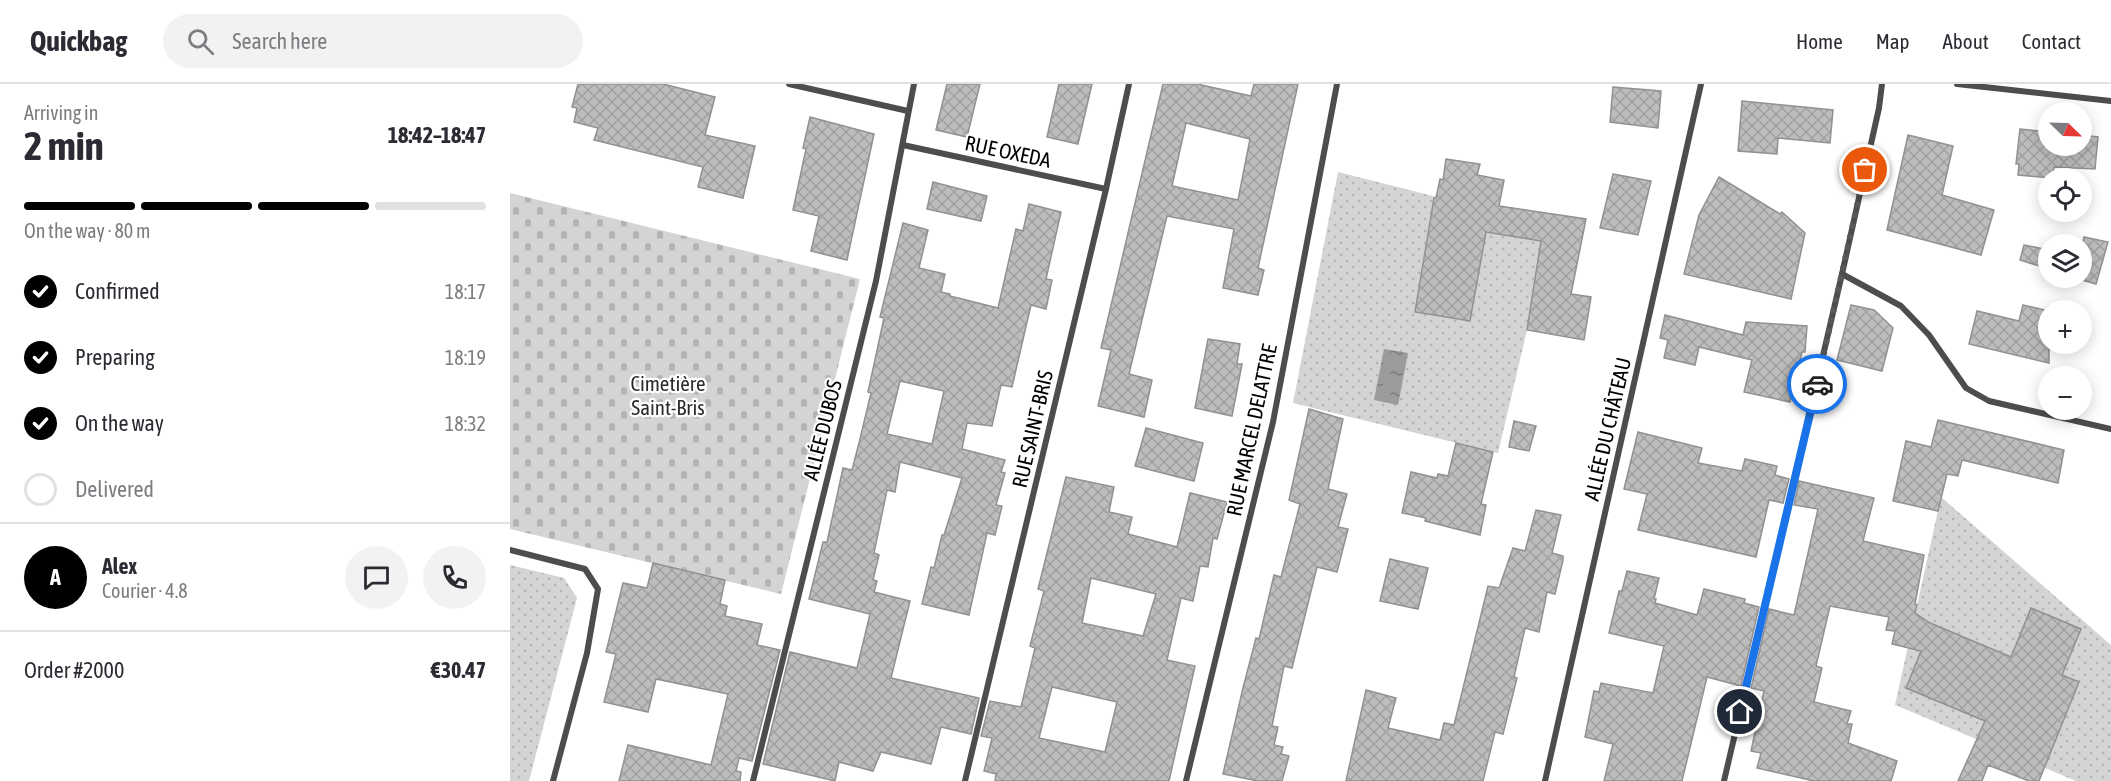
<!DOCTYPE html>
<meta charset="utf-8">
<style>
:root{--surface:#fff;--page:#f2f2f3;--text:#2b2b33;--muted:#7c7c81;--line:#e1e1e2;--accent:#000}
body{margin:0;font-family:"Asap Condensed",sans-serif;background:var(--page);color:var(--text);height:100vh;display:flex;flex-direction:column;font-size:22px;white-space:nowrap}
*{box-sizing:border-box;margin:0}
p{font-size:20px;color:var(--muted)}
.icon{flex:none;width:33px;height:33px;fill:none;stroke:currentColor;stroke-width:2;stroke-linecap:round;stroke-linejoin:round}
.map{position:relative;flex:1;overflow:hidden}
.sheet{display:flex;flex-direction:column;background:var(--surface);width:510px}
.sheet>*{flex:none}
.needle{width:39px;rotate:113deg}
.tools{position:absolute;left:1528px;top:18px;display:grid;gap:12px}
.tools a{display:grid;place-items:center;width:54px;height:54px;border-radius:50%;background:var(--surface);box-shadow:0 3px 15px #0003;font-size:30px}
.pin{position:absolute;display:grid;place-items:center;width:51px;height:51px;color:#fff;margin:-26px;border:3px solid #fff;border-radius:50%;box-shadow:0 2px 6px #0007}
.courier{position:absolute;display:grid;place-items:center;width:60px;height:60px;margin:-30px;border:4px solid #1a73e8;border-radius:50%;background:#fff;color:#222;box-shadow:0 2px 8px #0007}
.summary em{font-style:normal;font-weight:700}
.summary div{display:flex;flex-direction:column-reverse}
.summary{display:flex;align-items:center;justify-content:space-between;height:102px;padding:0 24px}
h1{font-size:39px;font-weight:700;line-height:45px}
.bar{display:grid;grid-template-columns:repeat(4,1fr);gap:9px 6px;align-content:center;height:72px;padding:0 24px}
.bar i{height:8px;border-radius:4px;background:var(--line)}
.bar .active{background:var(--accent)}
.bar p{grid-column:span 4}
.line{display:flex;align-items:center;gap:15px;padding:0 24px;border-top:2px solid var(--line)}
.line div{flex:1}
.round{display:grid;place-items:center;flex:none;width:63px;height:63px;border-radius:32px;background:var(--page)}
ol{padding:0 24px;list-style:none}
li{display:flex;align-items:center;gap:18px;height:66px}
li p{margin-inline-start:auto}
li .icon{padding:6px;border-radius:50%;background:var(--accent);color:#fff;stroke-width:4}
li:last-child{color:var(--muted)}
li i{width:33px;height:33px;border:3px solid var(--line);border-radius:50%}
header{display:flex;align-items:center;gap:36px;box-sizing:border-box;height:84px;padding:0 30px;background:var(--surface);border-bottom:2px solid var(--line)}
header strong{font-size:28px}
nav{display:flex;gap:33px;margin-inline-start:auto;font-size:21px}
.search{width:420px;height:54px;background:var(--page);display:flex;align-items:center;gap:15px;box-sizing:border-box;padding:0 21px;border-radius:33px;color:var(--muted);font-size:22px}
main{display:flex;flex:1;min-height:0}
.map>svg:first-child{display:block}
.cemetery{fill:url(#cemetery-stones)}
.park{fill:url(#park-dots)}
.water{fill:url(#water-ripples)}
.building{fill:url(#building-cross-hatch);stroke:#919191;stroke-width:1.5;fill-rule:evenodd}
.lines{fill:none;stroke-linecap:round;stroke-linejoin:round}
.street{stroke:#4d4d4d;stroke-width:6}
.done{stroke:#595959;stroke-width:6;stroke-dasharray:0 10.8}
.route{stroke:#1a73e8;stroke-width:8}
.labels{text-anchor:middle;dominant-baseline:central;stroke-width:4.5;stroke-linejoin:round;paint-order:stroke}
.street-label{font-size:21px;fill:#000;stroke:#fff}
.park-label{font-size:21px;fill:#2b2b2b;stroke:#fff}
</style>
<header>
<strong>Quickbag</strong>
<div class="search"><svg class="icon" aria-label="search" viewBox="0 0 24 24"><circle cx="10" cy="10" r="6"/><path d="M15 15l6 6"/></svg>Search here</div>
<nav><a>Home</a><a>Map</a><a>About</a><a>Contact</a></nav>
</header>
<main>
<section class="sheet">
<div class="summary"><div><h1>2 min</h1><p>Arriving in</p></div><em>18:42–18:47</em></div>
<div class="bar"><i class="active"></i><i class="active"></i><i class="active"></i><i></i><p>On the way · 80 m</p></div>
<ol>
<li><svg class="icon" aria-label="check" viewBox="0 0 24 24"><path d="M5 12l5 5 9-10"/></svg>Confirmed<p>18:17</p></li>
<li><svg class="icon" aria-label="check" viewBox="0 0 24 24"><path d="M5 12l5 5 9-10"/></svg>Preparing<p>18:19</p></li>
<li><svg class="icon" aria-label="check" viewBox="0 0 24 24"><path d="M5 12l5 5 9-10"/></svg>On the way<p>18:32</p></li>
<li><i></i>Delivered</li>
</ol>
<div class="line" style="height:108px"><b class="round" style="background:var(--accent);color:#fff">A</b><div><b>Alex</b><p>Courier · 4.8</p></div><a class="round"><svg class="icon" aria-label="chat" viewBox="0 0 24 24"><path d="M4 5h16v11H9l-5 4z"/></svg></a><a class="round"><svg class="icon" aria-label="phone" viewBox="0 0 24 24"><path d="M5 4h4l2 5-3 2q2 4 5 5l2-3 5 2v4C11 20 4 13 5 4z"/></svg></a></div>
<div class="line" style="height:78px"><div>Order #2000</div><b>€30.47</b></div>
</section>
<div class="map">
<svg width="1601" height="697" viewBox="0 0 1601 697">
<defs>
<pattern id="cemetery-stones" width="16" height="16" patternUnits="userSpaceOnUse" patternTransform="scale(1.5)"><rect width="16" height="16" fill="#d4d4d4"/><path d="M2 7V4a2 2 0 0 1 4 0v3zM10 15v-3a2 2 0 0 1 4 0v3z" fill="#b4b4b4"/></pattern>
<pattern id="park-dots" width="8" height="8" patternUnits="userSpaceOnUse" patternTransform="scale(1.5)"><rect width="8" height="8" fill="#d4d4d4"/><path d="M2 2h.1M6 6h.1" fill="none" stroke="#b4b4b4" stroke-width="1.8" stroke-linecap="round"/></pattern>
<pattern id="water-ripples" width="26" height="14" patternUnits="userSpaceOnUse" patternTransform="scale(1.5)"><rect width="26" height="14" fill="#9b9b9b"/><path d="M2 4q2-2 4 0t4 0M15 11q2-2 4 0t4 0" fill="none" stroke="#7c7c7c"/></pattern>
<pattern id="building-cross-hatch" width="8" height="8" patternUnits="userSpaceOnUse" patternTransform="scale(1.5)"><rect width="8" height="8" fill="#bdbdbd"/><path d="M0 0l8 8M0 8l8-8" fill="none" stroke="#a1a1a1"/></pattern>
</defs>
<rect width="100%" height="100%" fill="#fff"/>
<polygon class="cemetery" points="0,109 350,195 271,510 0,445"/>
<g class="park">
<polygon points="828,88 927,113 1066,134 1017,246 988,369 783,319"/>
<polygon points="1431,413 1601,561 1601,697 1566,697 1385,621"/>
<polygon points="0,481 54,494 67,514 19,697 0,697"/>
</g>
<polygon class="water" points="874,265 898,269 888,321 864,316"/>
<g class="building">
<polygon points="68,0 153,0 205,13 195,51 245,62 233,114 188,103 193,83 84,56 88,44 64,38 67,24 62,23"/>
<polygon points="437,0 470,0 457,53 426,46"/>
<polygon points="549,0 582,0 568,60 537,53"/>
<path d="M653,0H687L741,12L744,0H788L748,184L754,186L748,211L713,204L724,145L657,132L619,290L642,296L634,333L588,322L601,266L591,264ZM676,39L740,55L728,116L662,102Z"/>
<polygon points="1103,3 1151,7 1148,44 1100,38"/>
<polygon points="1232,17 1323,26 1320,59 1268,54 1267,70 1228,67"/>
<polygon points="300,33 364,50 337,176 301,167 309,132 283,126 296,65 293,64"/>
<polygon points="1510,45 1539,48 1539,62 1572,62 1572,51 1588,53 1585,85 1544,83 1542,94 1508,91 1509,80 1506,80"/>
<polygon points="1398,51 1443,62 1432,111 1484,126 1471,171 1377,146"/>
<polygon points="936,75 970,80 967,91 994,96 989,122 1076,135 1061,210 1081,213 1074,256 1017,246 1031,157 976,148 960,237 905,228 924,114 926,114 930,95 933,96"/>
<polygon points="1103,90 1141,97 1128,151 1090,144"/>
<polygon points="1209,93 1270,130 1272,128 1295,149 1281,215 1174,190 1189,131"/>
<polygon points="423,98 477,112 471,137 417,125"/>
<path d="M519,120L551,128L536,195L542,196L536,225L521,221L502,303L491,301L482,342L457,339L452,365L495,376L491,388L495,389L486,421L492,422L485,451L477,449L459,531L412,520L421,483L424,484L432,451H434L452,394L390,378L385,408L377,406L364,469L369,471L363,496L367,497L364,508L400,517L381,594L469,614L461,650L431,643L421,680L371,668L363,687L329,678L325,697L253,680L280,568L347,584L360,530L299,515L313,458H317L333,384L342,386L349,359L361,309L358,308L374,234L370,233L393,139L418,146L409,184L435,190L431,208L440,210V212L488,224L506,145L513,147ZM390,297L434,307L422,360L377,350Z"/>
<polygon points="1574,153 1598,158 1586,200 1565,194 1572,194 1572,162"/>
<polygon points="1514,161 1539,166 1539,185 1510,176"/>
<polygon points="1341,221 1364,226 1383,244 1372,287 1327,276"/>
<polygon points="1513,221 1539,227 1539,279 1459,260 1467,227 1509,237"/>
<polygon points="1155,231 1233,251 1236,238 1297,242 1295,268 1292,268 1280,318 1234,308 1242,276 1189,263 1185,281 1154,274 1158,256 1150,254"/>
<polygon points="698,255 730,260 727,280 732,280 722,332 685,324"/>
<polygon points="799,325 833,335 818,405 837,410 828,443 838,445 827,488 807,483 782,584 774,582 762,642 768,643 764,661 773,663 771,670 779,672 772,697 748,697 713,690 733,604 746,554 749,555 764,491 771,493 790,420 779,416"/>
<polygon points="1428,336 1554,366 1548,399 1452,376 1448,392 1437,390 1428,427 1383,417 1396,357 1421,363"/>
<polygon points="1004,337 1026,342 1019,367 999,363"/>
<polygon points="636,344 693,359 684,397 625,382"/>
<polygon points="1128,348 1192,364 1188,379 1232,387 1235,375 1267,382 1265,391 1279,395 1273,419 1259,416 1246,473 1128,446 1137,410 1114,405"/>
<polygon points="946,359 983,368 971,420 976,421 970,451 915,437 916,434 892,429 901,388 927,394 928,390 938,392"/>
<path d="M556,393L604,403L599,428L622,433L618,450L667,463L680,409L717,418L707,455L703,454L698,483L690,482L683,517L671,514L657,576L685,582L659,697H485L486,690L474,687L482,654L471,652L480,617L511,623L525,564L520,562L534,507L528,505ZM581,494L646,510L633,552L572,539ZM542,603L607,618L595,668L529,654Z"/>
<polygon points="1289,397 1364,414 1353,457 1414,471 1405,520 1407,521 1405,529 1420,539 1501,573 1521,524 1571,545 1552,591 1569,598 1529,697 1519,697 1478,681 1472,697 1448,697 1475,637 1396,604 1411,567 1382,560 1385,547 1376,546 1379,533 1320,522 1306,582 1312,584 1304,618 1341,627 1337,640 1342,640 1338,659 1387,677 1381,697 1304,697 1247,684 1251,669 1241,667 1254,607 1241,604 1259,525 1284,531 1308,425 1284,421"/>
<polygon points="1026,426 1051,431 1042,469 1053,472 1053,476 1045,510 1037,508 1029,548 1015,544 1004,593 1007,594 993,650 985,648 973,697 836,697 856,606 886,614 878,644 930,656 934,639 944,641 978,502 989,504 1003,464 1015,467"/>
<polygon points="880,475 918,484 908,525 870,517"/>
<polygon points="143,479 215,496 210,520 217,522 215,532 252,540 247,561 270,566 242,677 229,674 226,687 231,688 230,697 109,697 118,661 201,681 218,610 146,595 138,628 94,618 106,570 96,568 113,499 137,504"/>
<polygon points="1117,487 1149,494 1144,515 1146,515 1145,519 1187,531 1194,505 1235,515 1234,519 1249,523 1231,602 1197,593 1172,697 1094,697 1103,660 1075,653 1084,607 1089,608 1091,599 1143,609 1154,562 1099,549 1109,507 1112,507"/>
</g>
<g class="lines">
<g class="street">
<polyline points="279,0 398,27"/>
<polyline points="1447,0 1601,17"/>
<polyline points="393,61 596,105"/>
<polyline points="1332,190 1391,222 1419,251 1456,304 1479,317 1601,345"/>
<polyline points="0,466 75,485 88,505 77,569 43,697"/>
<polyline points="243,697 366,197 404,0"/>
<polyline points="455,697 596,105 619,0"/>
<polyline points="676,697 763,338 827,0"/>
<polyline points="1035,697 1191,0"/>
<polyline points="1214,697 1332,190 1369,24 1372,0"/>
</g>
</g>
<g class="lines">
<polyline class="done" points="1307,300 1355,86"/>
<polyline class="route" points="1230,628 1307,300"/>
</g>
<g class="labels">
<g class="street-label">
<text transform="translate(498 67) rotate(12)">RUE OXEDA</text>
<text transform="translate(522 345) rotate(-77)">RUE SAINT-BRIS</text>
<text transform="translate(1097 345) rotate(-77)">ALLÉE DU CHÂTEAU</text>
<text transform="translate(312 346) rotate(-76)">ALLÉE DUBOS</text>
<text transform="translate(741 346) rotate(-78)">RUE MARCEL DELATTRE</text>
</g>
<g class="park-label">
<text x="158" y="299">Cimetière<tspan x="158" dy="24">Saint-Bris</tspan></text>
</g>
</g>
</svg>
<div class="tools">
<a><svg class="needle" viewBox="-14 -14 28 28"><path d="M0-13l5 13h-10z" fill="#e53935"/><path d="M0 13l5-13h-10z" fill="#7c7c81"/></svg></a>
<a><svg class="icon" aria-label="locate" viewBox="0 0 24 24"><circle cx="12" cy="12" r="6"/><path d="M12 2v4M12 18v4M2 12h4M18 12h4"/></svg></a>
<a><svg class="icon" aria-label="layers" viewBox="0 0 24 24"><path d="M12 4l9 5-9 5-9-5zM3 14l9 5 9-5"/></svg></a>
<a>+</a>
<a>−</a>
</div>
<div class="pin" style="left:1355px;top:86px;background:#ea580c"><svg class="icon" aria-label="bag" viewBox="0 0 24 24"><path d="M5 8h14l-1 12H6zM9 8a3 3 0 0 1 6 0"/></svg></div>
<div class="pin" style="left:1230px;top:628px;background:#1f2937"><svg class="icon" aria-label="home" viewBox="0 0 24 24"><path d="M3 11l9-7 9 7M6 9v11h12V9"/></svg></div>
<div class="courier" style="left:1307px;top:300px"><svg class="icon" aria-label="car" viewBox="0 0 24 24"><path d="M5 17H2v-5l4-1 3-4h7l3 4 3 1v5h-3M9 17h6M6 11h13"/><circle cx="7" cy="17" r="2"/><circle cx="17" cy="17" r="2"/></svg></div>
</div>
</main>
